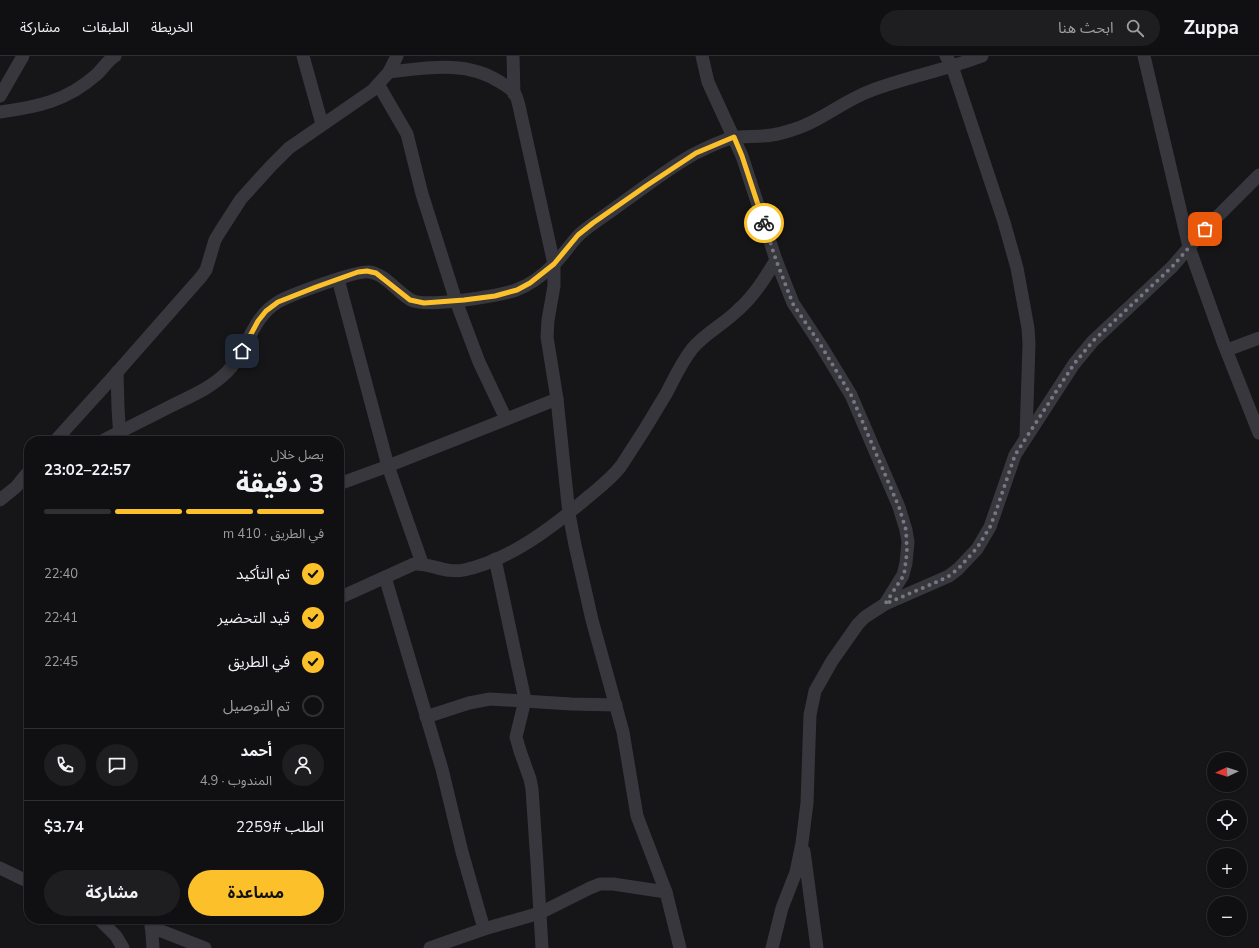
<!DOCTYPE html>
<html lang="ar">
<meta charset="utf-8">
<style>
:root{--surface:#101012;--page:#1e1e20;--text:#f1f3f6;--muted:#9c9d9f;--line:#303032;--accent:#fcc02a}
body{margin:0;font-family:"Nunito Sans","Noto Sans Arabic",sans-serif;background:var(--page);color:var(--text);direction:rtl;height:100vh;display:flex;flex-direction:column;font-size:15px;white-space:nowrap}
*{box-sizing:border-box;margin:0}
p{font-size:13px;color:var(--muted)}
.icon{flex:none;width:22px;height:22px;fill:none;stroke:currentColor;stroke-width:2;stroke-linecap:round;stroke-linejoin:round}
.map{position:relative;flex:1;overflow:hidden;direction:ltr}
.drawer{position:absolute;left:24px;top:380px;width:320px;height:488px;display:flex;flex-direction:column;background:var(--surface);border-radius:16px;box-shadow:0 1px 3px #0004,0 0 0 1px var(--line);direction:rtl}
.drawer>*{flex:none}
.needle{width:26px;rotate:266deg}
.controls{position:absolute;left:1207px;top:696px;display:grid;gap:8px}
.controls a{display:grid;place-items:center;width:40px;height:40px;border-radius:50%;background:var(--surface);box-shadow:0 1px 3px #0004,0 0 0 1px var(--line);font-size:20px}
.pin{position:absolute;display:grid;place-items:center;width:34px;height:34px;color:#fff;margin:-17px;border-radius:8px;box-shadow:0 2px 6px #0006}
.courier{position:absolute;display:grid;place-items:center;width:40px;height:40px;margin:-20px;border:3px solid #fcc02a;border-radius:50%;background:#fff;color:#222;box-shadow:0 1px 5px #0007}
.head em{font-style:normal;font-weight:700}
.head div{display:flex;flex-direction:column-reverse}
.head{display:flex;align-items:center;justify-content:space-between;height:68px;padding:0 20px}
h1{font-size:26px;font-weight:700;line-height:30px}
.bar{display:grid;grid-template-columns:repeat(4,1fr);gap:6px 4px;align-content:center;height:48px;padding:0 20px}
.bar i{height:5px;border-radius:3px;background:var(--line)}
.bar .active{background:var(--accent)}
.bar p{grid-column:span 4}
.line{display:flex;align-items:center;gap:10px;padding:0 20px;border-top:1px solid var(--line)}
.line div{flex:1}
.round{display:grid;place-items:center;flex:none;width:42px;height:42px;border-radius:21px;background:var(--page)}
ol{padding:0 20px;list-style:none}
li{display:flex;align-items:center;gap:12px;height:44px}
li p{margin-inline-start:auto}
li .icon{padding:4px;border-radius:50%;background:var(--accent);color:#111;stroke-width:4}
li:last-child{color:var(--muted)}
li i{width:22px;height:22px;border:2px solid var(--line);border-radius:50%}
.button{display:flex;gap:8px;margin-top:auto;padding:8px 20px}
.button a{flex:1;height:46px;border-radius:24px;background:var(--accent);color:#111;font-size:16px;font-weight:700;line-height:46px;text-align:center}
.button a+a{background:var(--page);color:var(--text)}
header{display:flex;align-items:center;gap:24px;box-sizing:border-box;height:56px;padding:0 20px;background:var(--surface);border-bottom:1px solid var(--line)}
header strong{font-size:19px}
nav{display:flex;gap:22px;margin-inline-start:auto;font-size:14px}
.search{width:280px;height:36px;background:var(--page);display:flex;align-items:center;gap:10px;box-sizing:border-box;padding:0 14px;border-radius:22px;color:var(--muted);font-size:15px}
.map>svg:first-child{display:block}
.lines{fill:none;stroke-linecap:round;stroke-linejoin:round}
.minor{stroke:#37373d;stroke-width:13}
.done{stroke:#747881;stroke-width:4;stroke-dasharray:0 7.2}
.route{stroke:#fcc02a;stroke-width:5}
</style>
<header>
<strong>Zuppa</strong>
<div class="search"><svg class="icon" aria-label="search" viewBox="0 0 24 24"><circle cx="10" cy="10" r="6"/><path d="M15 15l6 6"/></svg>ابحث هنا</div>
<nav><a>الخريطة</a><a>الطبقات</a><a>مشاركة</a></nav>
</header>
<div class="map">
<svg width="1259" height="892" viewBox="0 0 1259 892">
<rect width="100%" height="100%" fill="#161618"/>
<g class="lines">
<g class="minor">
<polyline points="303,0 322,68"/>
<polyline points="513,0 514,38"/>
<polyline points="702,0 708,26 742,100 776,204 793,247 820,288 851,339 899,451 906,474 908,486 906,507 903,519 885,548"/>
<polyline points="946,0 952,10 1004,166 1017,212 1028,272 1029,288 1026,380"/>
<polyline points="1144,0 1189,191 1223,286 1259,377"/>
<path d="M389,16C426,12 467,4 500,26C505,29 512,33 515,38C517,41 518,46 519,50L554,208V230L548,264L547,281L557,343L569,458L575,489L592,564L623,676L637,760L666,836L680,892"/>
<polyline points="378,28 407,78 422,138 456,245 479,306 506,363"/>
<polyline points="0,40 23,0"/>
<path d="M0,56C37,51 67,45 96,19C103,13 107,5 115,0"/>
<polyline points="338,223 388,410 422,507"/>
<polyline points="1227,294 1259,282"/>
<polyline points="117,316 118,352 120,383"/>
<polyline points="55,385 112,322 201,221 206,214 215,184 221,174 241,143 271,110 289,92 373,34 389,16 397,0"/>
<path d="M102,385C125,373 148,362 171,350C191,340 211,332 227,316C248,295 251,262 278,246C290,239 357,214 369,216C384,217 398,237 411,244C426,252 499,240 516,234C530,229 544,218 554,208C564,199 571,186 581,177C594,166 609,157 622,147C646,130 669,112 694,98C704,93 726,82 737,81C749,80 761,81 772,79C779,78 786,76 792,74C820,66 843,45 870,35C906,21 946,14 982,0"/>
<polyline points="339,428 388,410 557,343"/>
<polyline points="0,444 16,431 29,415"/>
<polyline points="495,503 525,644 516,681 520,695 530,723 532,733 537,807 542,892"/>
<polyline points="385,521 442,713 462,796 484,873"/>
<path d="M339,542L414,508C431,507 446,518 464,514C510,504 553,471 588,441C600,431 612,422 621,410C637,386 652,362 666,338C674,323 681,307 692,293C704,278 724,268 738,254C754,240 765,222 776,204"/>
<polyline points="426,661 469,647 490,643 571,648 616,649"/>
<polyline points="804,795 817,892"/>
<polyline points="0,812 29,826"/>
<polyline points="99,863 116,880 123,892"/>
<polyline points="151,864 153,892"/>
<polyline points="151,871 205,892"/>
<polyline points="430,892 484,873 540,857 590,832 600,828 613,828 666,836"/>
<polyline points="772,892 782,852 796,816 802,787 807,747 810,659 815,635 832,605 858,568 865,561 885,548 949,520 958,513 977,493 990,471 1015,399 1074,308 1093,285 1172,211 1205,173 1259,119"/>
</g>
</g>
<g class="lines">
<polyline class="done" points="764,167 776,204 793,248 820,288 851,339 899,451 906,474 907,496 904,519 885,548 939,525 949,520 958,513 977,492 990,471 995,458 1015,399 1074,308 1093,285 1172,211 1205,173"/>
<polyline class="route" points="242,295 258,265 266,255 278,246 316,231 358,216 367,215 376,217 410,244 424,247 464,244 495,240 517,234 530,227 554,208 578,179 593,167 646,130 696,97 734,81 742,100 764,167"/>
</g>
</svg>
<div class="controls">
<a><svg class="needle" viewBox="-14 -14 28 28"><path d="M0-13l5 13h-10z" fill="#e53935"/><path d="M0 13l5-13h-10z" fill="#9c9d9f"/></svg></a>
<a><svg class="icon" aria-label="locate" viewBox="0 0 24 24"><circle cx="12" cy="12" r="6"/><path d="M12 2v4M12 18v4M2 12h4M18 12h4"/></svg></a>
<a>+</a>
<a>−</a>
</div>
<div class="pin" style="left:1205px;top:173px;background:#ea580c"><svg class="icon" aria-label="bag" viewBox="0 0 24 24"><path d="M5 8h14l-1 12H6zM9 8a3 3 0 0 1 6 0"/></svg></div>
<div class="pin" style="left:242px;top:295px;background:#1f2937"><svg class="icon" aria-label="home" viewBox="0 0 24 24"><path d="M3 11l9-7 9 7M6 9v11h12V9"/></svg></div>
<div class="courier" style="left:764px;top:167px"><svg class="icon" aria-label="bike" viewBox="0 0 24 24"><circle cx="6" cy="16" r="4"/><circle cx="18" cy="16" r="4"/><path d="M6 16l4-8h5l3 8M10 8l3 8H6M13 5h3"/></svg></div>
<section class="drawer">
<div class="head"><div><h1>3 دقيقة</h1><p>يصل خلال</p></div><em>22:57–23:02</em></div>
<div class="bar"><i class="active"></i><i class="active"></i><i class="active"></i><i></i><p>في الطريق · 410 m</p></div>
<ol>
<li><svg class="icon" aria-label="check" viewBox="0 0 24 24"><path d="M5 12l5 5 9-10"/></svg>تم التأكيد<p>22:40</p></li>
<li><svg class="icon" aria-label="check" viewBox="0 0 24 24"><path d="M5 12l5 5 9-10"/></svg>قيد التحضير<p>22:41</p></li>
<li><svg class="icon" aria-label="check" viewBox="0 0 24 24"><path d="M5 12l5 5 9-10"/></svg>في الطريق<p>22:45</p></li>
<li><i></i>تم التوصيل</li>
</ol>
<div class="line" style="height:72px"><a class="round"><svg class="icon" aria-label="person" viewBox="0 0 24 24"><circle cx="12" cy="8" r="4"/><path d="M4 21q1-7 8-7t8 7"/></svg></a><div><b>أحمد</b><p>المندوب · 4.9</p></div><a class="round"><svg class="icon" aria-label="chat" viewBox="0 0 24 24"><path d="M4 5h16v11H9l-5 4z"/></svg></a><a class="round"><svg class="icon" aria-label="phone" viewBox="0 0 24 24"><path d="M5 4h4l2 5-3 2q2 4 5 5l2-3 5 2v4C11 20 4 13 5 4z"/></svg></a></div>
<div class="line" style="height:52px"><div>الطلب #2259</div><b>$3.74</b></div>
<div class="button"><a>مساعدة</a><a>مشاركة</a></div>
</section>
</div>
